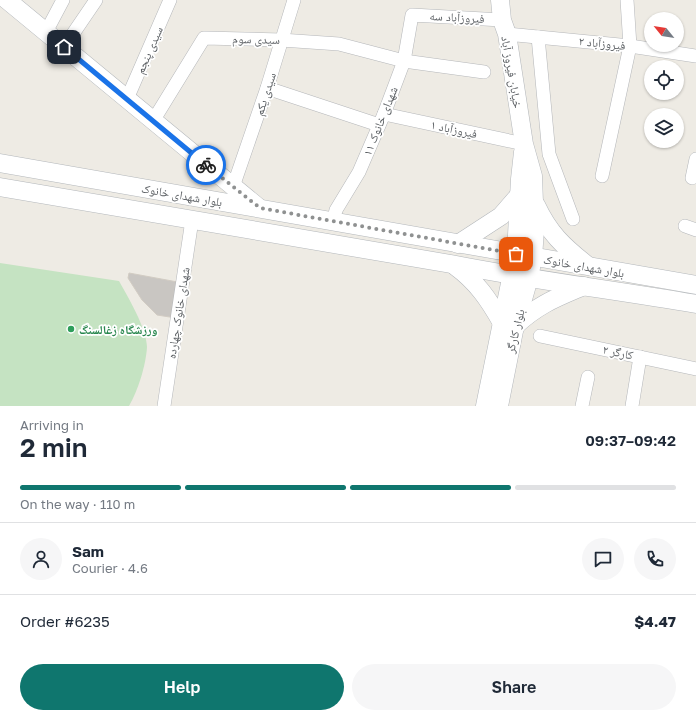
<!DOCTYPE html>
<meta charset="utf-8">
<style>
:root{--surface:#fff;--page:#f6f6f7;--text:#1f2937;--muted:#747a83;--line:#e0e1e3;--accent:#0f766e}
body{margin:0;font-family:"Golos Text","Noto Naskh Arabic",sans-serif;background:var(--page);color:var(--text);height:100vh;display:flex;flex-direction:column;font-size:15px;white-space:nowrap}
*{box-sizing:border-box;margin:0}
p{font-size:13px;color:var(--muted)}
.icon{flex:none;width:22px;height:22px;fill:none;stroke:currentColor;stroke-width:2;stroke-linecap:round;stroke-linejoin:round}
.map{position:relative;height:406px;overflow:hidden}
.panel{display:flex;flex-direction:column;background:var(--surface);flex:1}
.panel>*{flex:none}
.needle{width:26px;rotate:300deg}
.controls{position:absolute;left:644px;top:12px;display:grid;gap:8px}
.controls a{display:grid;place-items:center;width:40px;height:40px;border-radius:50%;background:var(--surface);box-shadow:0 1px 3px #0004;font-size:20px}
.pin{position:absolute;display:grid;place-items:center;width:34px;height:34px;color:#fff;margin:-17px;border-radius:8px;box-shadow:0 2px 6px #0006}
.courier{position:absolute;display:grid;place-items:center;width:40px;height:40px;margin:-20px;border:3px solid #1a73e8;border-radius:50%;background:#fff;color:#222;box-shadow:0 1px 5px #0007}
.head em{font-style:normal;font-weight:600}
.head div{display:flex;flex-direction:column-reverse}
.head{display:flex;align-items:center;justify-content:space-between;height:68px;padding:0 20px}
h1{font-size:26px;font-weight:600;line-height:30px}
.bar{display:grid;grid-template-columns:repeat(4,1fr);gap:6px 4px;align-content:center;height:48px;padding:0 20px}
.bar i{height:5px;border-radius:3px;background:var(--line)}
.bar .active{background:var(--accent)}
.bar p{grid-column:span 4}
.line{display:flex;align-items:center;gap:10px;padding:0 20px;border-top:1px solid var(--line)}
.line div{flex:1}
.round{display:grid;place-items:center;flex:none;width:42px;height:42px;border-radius:21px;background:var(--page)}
.cta{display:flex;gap:8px;margin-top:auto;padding:8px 20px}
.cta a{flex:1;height:46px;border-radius:24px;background:var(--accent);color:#fff;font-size:16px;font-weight:600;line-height:46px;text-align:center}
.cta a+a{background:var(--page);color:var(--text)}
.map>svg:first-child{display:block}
.green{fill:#c5e3c2}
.building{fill:#c9c6c2;stroke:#d2ccc3}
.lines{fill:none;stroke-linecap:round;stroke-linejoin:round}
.street-casing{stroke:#b5b7ba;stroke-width:14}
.secondary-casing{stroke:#b3b7bb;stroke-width:19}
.street{stroke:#fff;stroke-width:13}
.secondary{stroke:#fff;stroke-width:18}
.done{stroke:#8f9191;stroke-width:4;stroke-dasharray:0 7.2}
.route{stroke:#1a73e8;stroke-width:5}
.leisure-dot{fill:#2e9e5b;stroke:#fff;stroke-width:1.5}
.labels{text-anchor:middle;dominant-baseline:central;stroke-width:3.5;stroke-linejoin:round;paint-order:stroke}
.street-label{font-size:12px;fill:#5c6064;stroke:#fff}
.leisure-label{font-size:12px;font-weight:bold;fill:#27864d;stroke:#fff;text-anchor:start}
</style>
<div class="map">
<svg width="696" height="406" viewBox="0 0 696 406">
<rect width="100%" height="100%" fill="#eeebe4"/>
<path class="green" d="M0,263L119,281C128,297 147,329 147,347C146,365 138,391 129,406H0Z"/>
<polygon class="building" points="129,273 183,283 176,318 157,315 142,300 128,278"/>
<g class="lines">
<g class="street-casing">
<g id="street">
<polyline points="46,32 63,0"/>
<polyline points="507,34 630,46 696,56"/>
<polyline points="538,37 549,154 573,219"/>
<polyline points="64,47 96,0"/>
<polyline points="267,88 379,125"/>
<polyline points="127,99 170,0"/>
<polyline points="384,114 524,144"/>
<polyline points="153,121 204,38 281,40 339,44 404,61 484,72"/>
<polyline points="602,176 630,46 627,0"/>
<polyline points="692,178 696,159"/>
<polyline points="233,187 267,88 294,0"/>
<polyline points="333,222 336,210 359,172 384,114 404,61 412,15 502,20"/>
<polyline points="685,226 696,230"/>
<polyline points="540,336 696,369"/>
<polyline points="164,406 192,220"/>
<polyline points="582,406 588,377"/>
<polyline points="632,406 640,357"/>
</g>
</g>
<g class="secondary-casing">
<g id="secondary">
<polyline points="7,0 258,207"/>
<polyline points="0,163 696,285"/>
<path d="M0,187L451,264C532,280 614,290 696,304"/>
<path d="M536,205C549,233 563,246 587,265"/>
<polyline points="458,244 501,216 520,194"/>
<path d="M455,266C477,282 489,300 502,323"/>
<path d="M516,325C539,304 556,298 584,286"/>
<polyline points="485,406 516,254 520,179 523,152"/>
<polyline points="499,406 514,331 529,278 533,257 535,230 533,176 524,144 507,34 502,20 500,0"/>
</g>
</g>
<use href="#street" class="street"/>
<use href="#secondary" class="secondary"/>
</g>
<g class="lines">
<polyline class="done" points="206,165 260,208 516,254"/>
<polyline class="route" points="64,47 206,165"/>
</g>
<circle class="leisure-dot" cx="71" cy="329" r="4"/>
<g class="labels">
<g class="street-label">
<text transform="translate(457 17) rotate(3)">فیروزآباد سه</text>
<text transform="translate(256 39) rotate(1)">سیدی سوم</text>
<text transform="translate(602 43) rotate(6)">فیروزآباد ۲</text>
<text transform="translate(149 50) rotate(-66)">سیدی پنجم</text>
<text transform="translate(512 72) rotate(80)">خیابان فیروز آباد</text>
<text transform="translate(265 94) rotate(-72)">سیدی یکم</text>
<text transform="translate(380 121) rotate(-68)">شهدای خانوک ۱۱</text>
<text transform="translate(454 129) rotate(12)">فیروزآباد ۱</text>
<text transform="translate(182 195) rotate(10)">بلوار شهدای خانوک</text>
<text transform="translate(584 266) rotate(10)">بلوار شهدای خانوک</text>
<text transform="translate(178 313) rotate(-81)">شهدای خانوک چهارده</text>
<text transform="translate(515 331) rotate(-76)">بلوار کارگر</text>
<text transform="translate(618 352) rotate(12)">کارگر ۲</text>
</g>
<g class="leisure-label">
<text x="79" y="329">ورزشگاه زغالسنگ</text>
</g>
</g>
</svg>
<div class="controls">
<a><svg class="needle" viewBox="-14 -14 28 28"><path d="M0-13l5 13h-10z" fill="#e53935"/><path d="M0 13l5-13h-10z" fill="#747a83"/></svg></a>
<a><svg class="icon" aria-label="locate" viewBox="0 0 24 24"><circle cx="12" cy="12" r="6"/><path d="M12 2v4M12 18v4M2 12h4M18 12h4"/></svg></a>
<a><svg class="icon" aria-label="layers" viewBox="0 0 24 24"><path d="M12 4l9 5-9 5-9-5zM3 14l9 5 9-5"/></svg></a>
</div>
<div class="pin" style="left:516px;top:254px;background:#ea580c"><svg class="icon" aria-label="bag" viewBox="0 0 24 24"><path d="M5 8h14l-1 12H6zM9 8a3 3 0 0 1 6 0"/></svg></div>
<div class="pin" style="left:64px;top:47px;background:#1f2937"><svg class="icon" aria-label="home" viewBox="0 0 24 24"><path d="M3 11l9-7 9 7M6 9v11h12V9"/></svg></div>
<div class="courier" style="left:206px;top:165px"><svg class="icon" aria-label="bike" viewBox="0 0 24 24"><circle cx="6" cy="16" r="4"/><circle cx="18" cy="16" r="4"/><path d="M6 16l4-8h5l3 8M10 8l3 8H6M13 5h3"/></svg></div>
</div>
<section class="panel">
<div class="head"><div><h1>2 min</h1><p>Arriving in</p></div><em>09:37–09:42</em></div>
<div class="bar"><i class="active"></i><i class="active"></i><i class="active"></i><i></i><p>On the way · 110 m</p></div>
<div class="line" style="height:72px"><a class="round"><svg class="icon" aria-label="person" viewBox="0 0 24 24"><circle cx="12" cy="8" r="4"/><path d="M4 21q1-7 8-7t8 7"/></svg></a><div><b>Sam</b><p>Courier · 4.6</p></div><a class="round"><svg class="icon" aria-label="chat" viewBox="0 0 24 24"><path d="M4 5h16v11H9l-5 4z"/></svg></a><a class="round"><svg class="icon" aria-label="phone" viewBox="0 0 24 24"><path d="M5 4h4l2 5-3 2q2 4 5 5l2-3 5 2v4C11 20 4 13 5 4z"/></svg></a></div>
<div class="line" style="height:52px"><div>Order #6235</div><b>$4.47</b></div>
<div class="cta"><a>Help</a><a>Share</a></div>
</section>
